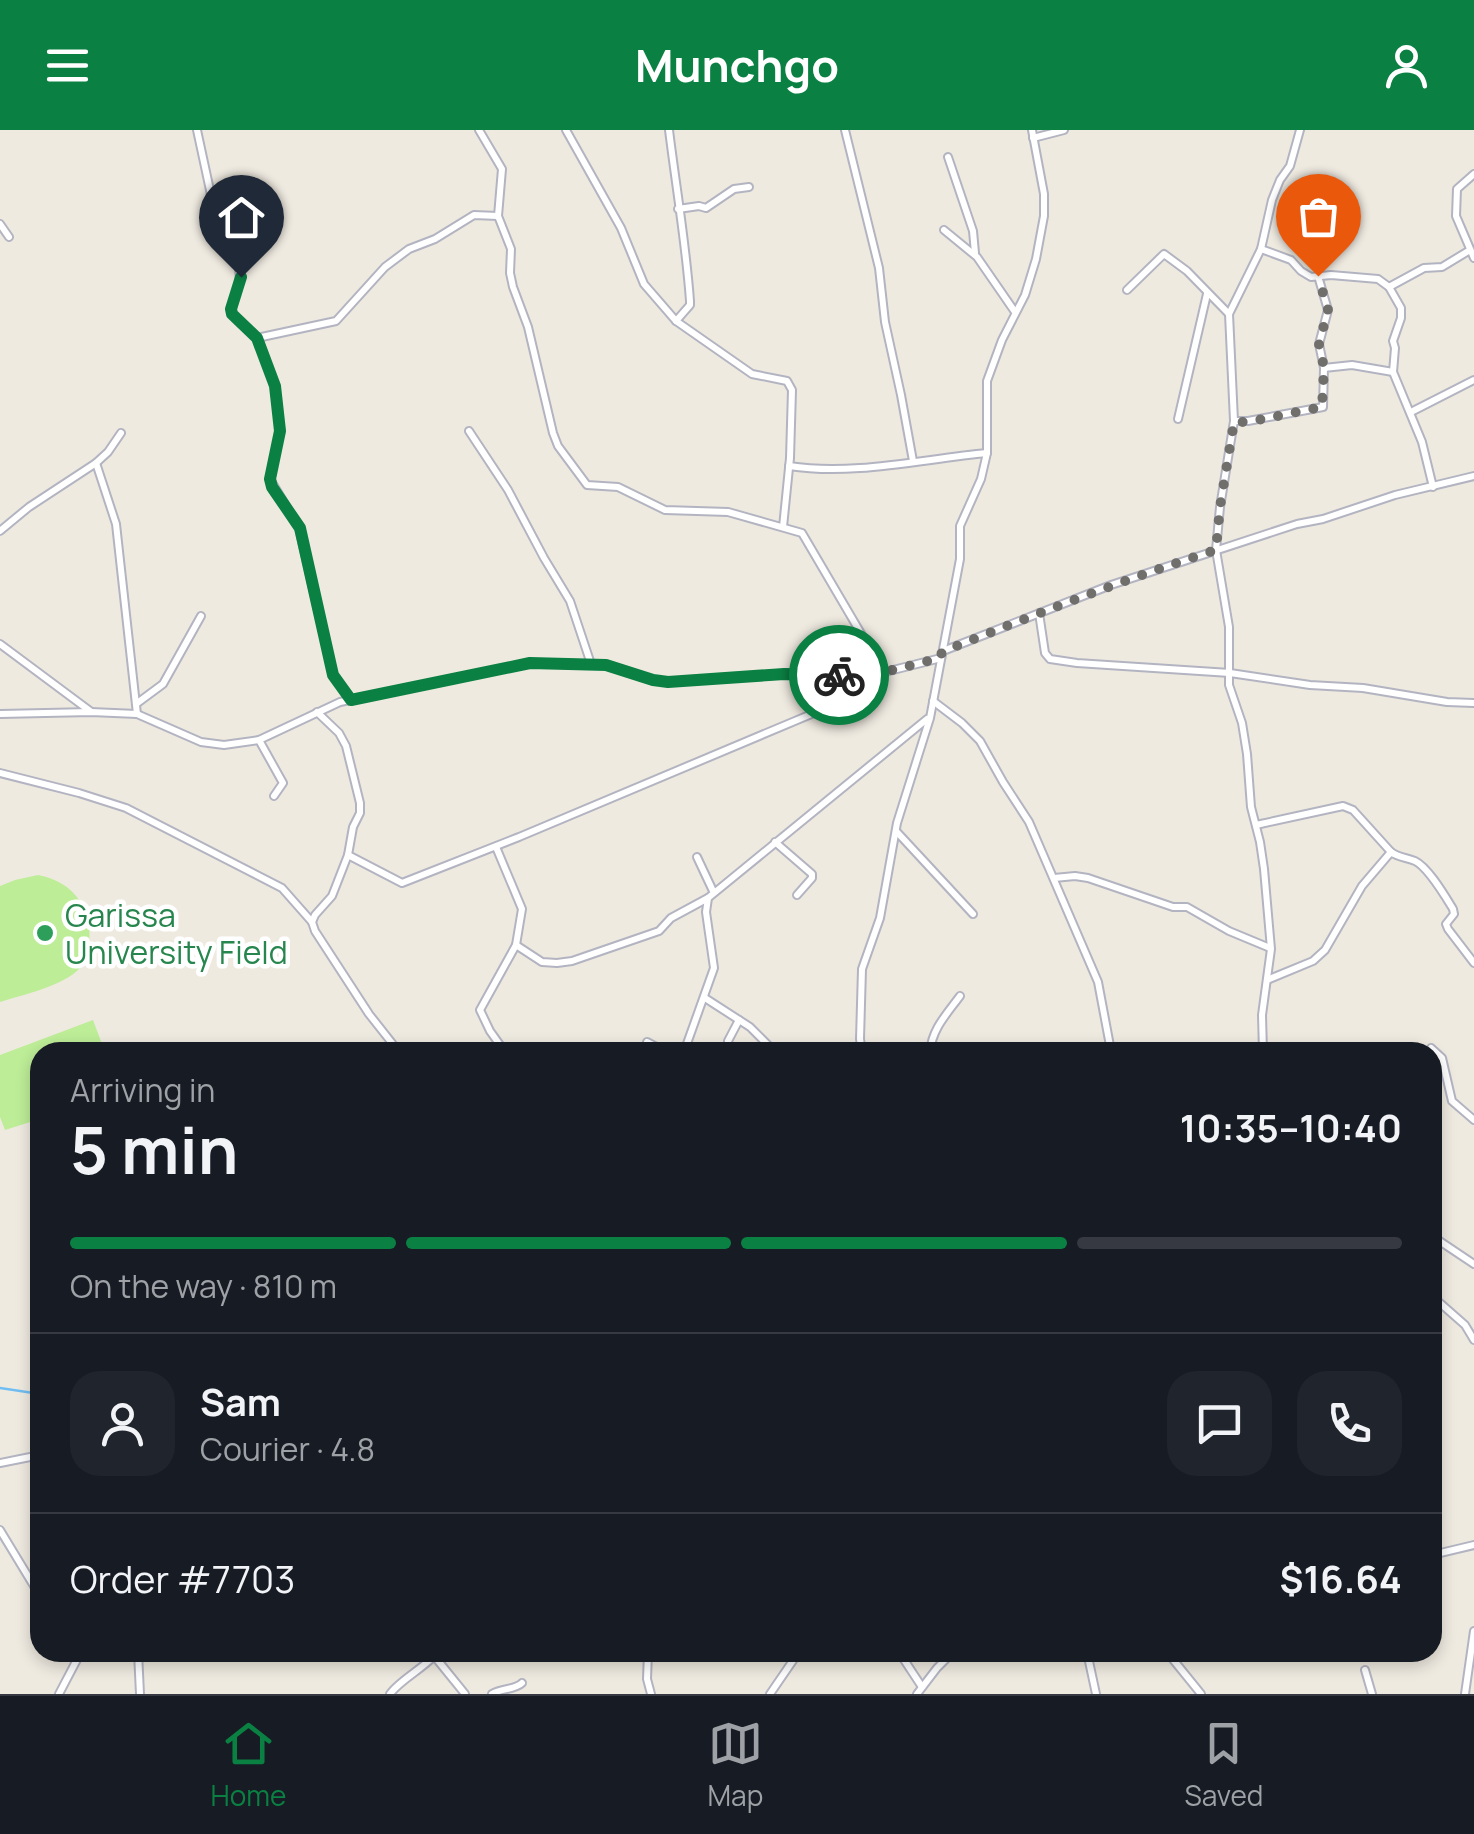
<!DOCTYPE html>
<meta charset="utf-8">
<style>
:root{--surface:#171b24;--page:#20242c;--text:#f1f3f6;--muted:#9ea1a6;--line:#363941;--accent:#0b8043}
body{margin:0;font-family:Manrope,sans-serif;background:var(--page);color:var(--text);height:100vh;display:flex;flex-direction:column;font-size:38px;white-space:nowrap}
*{box-sizing:border-box;margin:0}
p{font-size:32px;color:var(--muted)}
.icon{flex:none;width:55px;height:55px;fill:none;stroke:currentColor;stroke-width:2;stroke-linecap:round;stroke-linejoin:round}
.map{position:relative;flex:1;overflow:hidden}
.drawer{position:absolute;left:30px;top:912px;width:1412px;height:620px;display:flex;flex-direction:column;background:var(--surface);border-radius:30px;box-shadow:0 5px 15px #0003}
.drawer>*{flex:none}
.pin{position:absolute;display:grid;place-items:center;width:85px;height:85px;color:#fff;margin:-102px -42px;border-radius:50% 50% 50% 0;rotate:-45deg;box-shadow:0 0 10px #0007}
.pin .icon{rotate:45deg}
.courier{position:absolute;display:grid;place-items:center;width:100px;height:100px;margin:-50px;border:8px solid #0b8043;border-radius:50%;background:#fff;color:#222;box-shadow:0 2px 12px #0007}
.head em{font-style:normal;font-weight:700}
.head div{display:flex;flex-direction:column-reverse}
.head{display:flex;align-items:center;justify-content:space-between;height:170px;padding:0 40px}
h1{font-size:65px;font-weight:700;line-height:75px}
.bar{display:grid;grid-template-columns:repeat(4,1fr);gap:15px 10px;align-content:center;height:120px;padding:0 40px}
.bar i{height:12px;border-radius:8px;background:var(--line)}
.bar .current{background:var(--accent)}
.bar p{grid-column:span 4}
.line{display:flex;align-items:center;gap:25px;padding:0 40px;border-top:2px solid var(--line)}
.line div{flex:1}
.round{display:grid;place-items:center;flex:none;width:105px;height:105px;border-radius:30px;background:var(--page)}
header{display:flex;justify-content:space-between;align-items:center;height:130px;padding:0 40px;background:var(--accent);color:#fff;font-size:45px;font-weight:700}
.tabs{display:flex;justify-content:space-around;align-items:center;height:140px;border-top:2px solid var(--line);background:var(--surface);font-size:28px;color:var(--muted)}
.tabs a{display:grid;justify-items:center;gap:5px}
.tabs .current{color:var(--accent)}
.map>svg:first-child{display:block}
.pitch{fill:#bded97}
.lines{fill:none;stroke-linecap:round;stroke-linejoin:round}
.stream{stroke:#71bef2;stroke-width:2.5}
.minor-casing{stroke:#b3b4c1;stroke-width:10}
.minor{stroke:#fff;stroke-width:6}
.done{stroke:#716f6c;stroke-width:10;stroke-dasharray:0 18}
.route{stroke:#0b8043;stroke-width:12}
.leisure-dot{fill:#2e9e5b;stroke:#fff;stroke-width:4}
.labels{text-anchor:middle;dominant-baseline:central;stroke-width:9;stroke-linejoin:round;paint-order:stroke}
.leisure-label{font-size:32px;fill:#27864d;stroke:#fff;text-anchor:start}
</style>
<header><svg class="icon" aria-label="menu" viewBox="0 0 24 24"><path d="M4 6h16M4 12h16M4 18h16"/></svg>Munchgo<svg class="icon" aria-label="person" viewBox="0 0 24 24"><circle cx="12" cy="8" r="4"/><path d="M4 21q1-7 8-7t8 7"/></svg></header>
<div class="map">
<svg width="1474" height="1564" viewBox="0 0 1474 1564">
<rect width="100%" height="100%" fill="#efeae0"/>
<g class="pitch">
<path d="M38,745C74,751 96,782 88,819C86,826 84,834 79,839C63,856 22,865 0,872V756L15,750Z"/>
<polygon points="93,890 105,922 40,922 40,989 5,1000 0,987 0,925"/>
</g>
<g class="lines">
<polyline class="stream" points="0,1258 40,1264"/>
<g class="minor-casing">
<g id="minor">
<polyline points="197,0 216,88 234,121 239,138 240,152 231,179 232,184 257,208 275,256 280,301 270,349 299,398 333,545 351,570"/>
<polyline points="479,0 502,39 498,86 511,119 510,143 513,157 528,197 553,303 558,316 587,355 618,357 665,380 728,382 802,403 883,541"/>
<polyline points="566,0 621,98 644,154 676,191 752,244 787,251 792,260 790,328 783,397"/>
<path d="M669,0C676,57 686,114 690,171V175L676,191"/>
<polyline points="845,0 879,138 885,192 901,265 913,331"/>
<polyline points="1033,8 1064,0"/>
<polyline points="948,27 973,101 975,123"/>
<polyline points="1474,44 1457,59 1456,86 1474,128"/>
<polyline points="678,79 699,76 706,78 734,59 749,57"/>
<polyline points="0,94 9,107"/>
<polyline points="944,100 977,127 1015,182"/>
<polyline points="1261,119 1291,130 1301,141 1311,147 1331,145 1378,149 1389,157 1401,178 1401,188 1393,211 1395,218 1393,242 1422,312 1433,357"/>
<polyline points="1318,146 1328,180 1319,214 1324,238"/>
<polyline points="1389,157 1424,138 1442,137 1470,120"/>
<polyline points="1127,160 1164,124 1187,141 1229,184"/>
<polyline points="257,208 336,191 385,137 409,119 435,109 474,85 498,86"/>
<polyline points="1411,282 1474,250"/>
<polyline points="1178,289 1207,164"/>
<polyline points="1234,291 1248,291 1323,277 1324,238 1352,235 1393,242"/>
<polyline points="469,301 508,360 544,428 570,471 591,534"/>
<polyline points="96,333 116,394 137,584"/>
<path d="M789,336C854,346 922,329 987,323"/>
<polyline points="0,401 29,377 96,333 108,322 121,303"/>
<polyline points="1039,483 1045,523 1050,529 1077,533 1230,543 1310,555 1363,558 1447,572 1474,573"/>
<polyline points="0,514 90,581"/>
<polyline points="943,521 1111,455 1297,394 1323,389 1395,365 1474,346"/>
<polyline points="933,571 962,593 980,611 1003,652 1029,692 1098,852 1111,921 1117,922"/>
<polyline points="136,574 163,554 201,486"/>
<polyline points="317,582 339,603 346,616 360,673 360,683 353,697 348,725 332,766 315,785 312,792 315,801 369,884 399,922"/>
<polyline points="0,584 91,582 137,584 201,612 224,615 259,610 340,572 530,533 606,535 653,550 668,552 785,544 869,546 941,528"/>
<polyline points="259,610 283,653 274,666"/>
<polyline points="0,643 79,663 126,678 282,758 312,792"/>
<polyline points="1256,695 1343,676 1353,680 1391,722"/>
<polyline points="896,701 973,784"/>
<polyline points="775,712 812,744 812,748 797,765"/>
<polyline points="496,717 522,779 516,815 480,880 490,901 500,915"/>
<polyline points="348,725 402,753 519,707 814,583 848,566 869,546"/>
<polyline points="697,727 713,761"/>
<polyline points="1054,748 1075,746 1088,748 1173,777 1187,777 1229,801 1270,818"/>
<polyline points="516,815 542,832 557,833 572,831 659,801 671,788 708,768"/>
<path d="M1267,850L1313,831L1325,820L1362,756L1391,722C1399,728 1406,727 1415,731C1428,737 1445,766 1453,779L1454,784L1446,794L1448,799L1474,833"/>
<polyline points="705,868 750,897 775,922"/>
<polyline points="647,912 666,922"/>
<polyline points="1431,918 1442,928 1452,971 1474,990"/>
<polyline points="684,922 714,838 706,782 708,768 927,589"/>
<polyline points="727,922 728,911 739,890"/>
<polyline points="862,922 860,909 862,839 880,788 897,693 930,588 960,429 960,396 981,349 987,323 987,251 1002,210 1025,165 1036,129 1044,86 1044,64 1032,0"/>
<path d="M930,922C932,899 946,885 960,866"/>
<polyline points="1263,922 1262,885 1271,819 1264,739 1260,712 1251,677 1247,624 1242,593 1229,555 1229,497 1216,420 1220,377 1234,291 1229,184 1261,119 1272,70 1280,50 1290,36 1300,0"/>
<polyline points="1432,1106 1474,1134"/>
<polyline points="1432,1166 1465,1195 1474,1210"/>
<polyline points="0,1333 40,1325"/>
<polyline points="0,1400 40,1466"/>
<polyline points="1432,1425 1474,1415"/>
<polyline points="138,1522 140,1564"/>
<polyline points="431,1522 465,1564"/>
<polyline points="648,1522 647,1549 651,1564"/>
<polyline points="899,1522 922,1557"/>
<polyline points="1087,1522 1096,1564"/>
<polyline points="1167,1522 1201,1564"/>
<polyline points="1365,1540 1372,1564"/>
<polyline points="59,1564 81,1522"/>
<path d="M390,1564C399,1551 422,1539 434,1526"/>
<path d="M492,1564C501,1558 515,1560 522,1553"/>
<polyline points="770,1564 794,1529 796,1522"/>
<polyline points="917,1564 937,1538 953,1522"/>
<polyline points="1465,1564 1474,1501"/>
</g>
</g>
<use href="#minor" class="minor"/>
</g>
<g class="lines">
<path class="done" d="M839,545L869,546L940,528L942,522C1033,485 1123,450 1216,420L1220,377L1234,292H1248L1322,277L1324,238L1319,214L1328,180L1318,146"/>
<polyline class="route" points="241,147 231,179 232,184 257,208 275,256 280,301 270,349 272,357 300,398 333,545 351,570 530,533 606,535 653,550 668,552 784,544 839,545"/>
</g>
<circle class="leisure-dot" cx="45" cy="803" r="10"/>
<g class="labels">
<g class="leisure-label">
<text x="65" y="785">Garissa<tspan x="65" dy="37">University Field</tspan></text>
</g>
</g>
</svg>
<div class="pin" style="left:1318px;top:146px;background:#ea580c"><svg class="icon" aria-label="bag" viewBox="0 0 24 24"><path d="M5 8h14l-1 12H6zM9 8a3 3 0 0 1 6 0"/></svg></div>
<div class="pin" style="left:241px;top:147px;background:#1f2937"><svg class="icon" aria-label="home" viewBox="0 0 24 24"><path d="M3 11l9-7 9 7M6 9v11h12V9"/></svg></div>
<div class="courier" style="left:839px;top:545px"><svg class="icon" aria-label="bike" viewBox="0 0 24 24"><circle cx="6" cy="16" r="4"/><circle cx="18" cy="16" r="4"/><path d="M6 16l4-8h5l3 8M10 8l3 8H6M13 5h3"/></svg></div>
<section class="drawer">
<div class="head"><div><h1>5 min</h1><p>Arriving in</p></div><em>10:35–10:40</em></div>
<div class="bar"><i class="current"></i><i class="current"></i><i class="current"></i><i></i><p>On the way · 810 m</p></div>
<div class="line" style="height:180px"><a class="round"><svg class="icon" aria-label="person" viewBox="0 0 24 24"><circle cx="12" cy="8" r="4"/><path d="M4 21q1-7 8-7t8 7"/></svg></a><div><b>Sam</b><p>Courier · 4.8</p></div><a class="round"><svg class="icon" aria-label="chat" viewBox="0 0 24 24"><path d="M4 5h16v11H9l-5 4z"/></svg></a><a class="round"><svg class="icon" aria-label="phone" viewBox="0 0 24 24"><path d="M5 4h4l2 5-3 2q2 4 5 5l2-3 5 2v4C11 20 4 13 5 4z"/></svg></a></div>
<div class="line" style="height:130px"><div>Order #7703</div><b>$16.64</b></div>
</section>
</div>
<nav class="tabs">
<a class="current"><svg class="icon" aria-label="home" viewBox="0 0 24 24"><path d="M3 11l9-7 9 7M6 9v11h12V9"/></svg>Home</a>
<a><svg class="icon" aria-label="map" viewBox="0 0 24 24"><path d="M3 6l6-2 6 2 6-2v14l-6 2-6-2-6 2zM9 4v14M15 6v14"/></svg>Map</a>
<a><svg class="icon" aria-label="saved" viewBox="0 0 24 24"><path d="M7 4h10v16l-5-4-5 4z"/></svg>Saved</a>
</nav>
